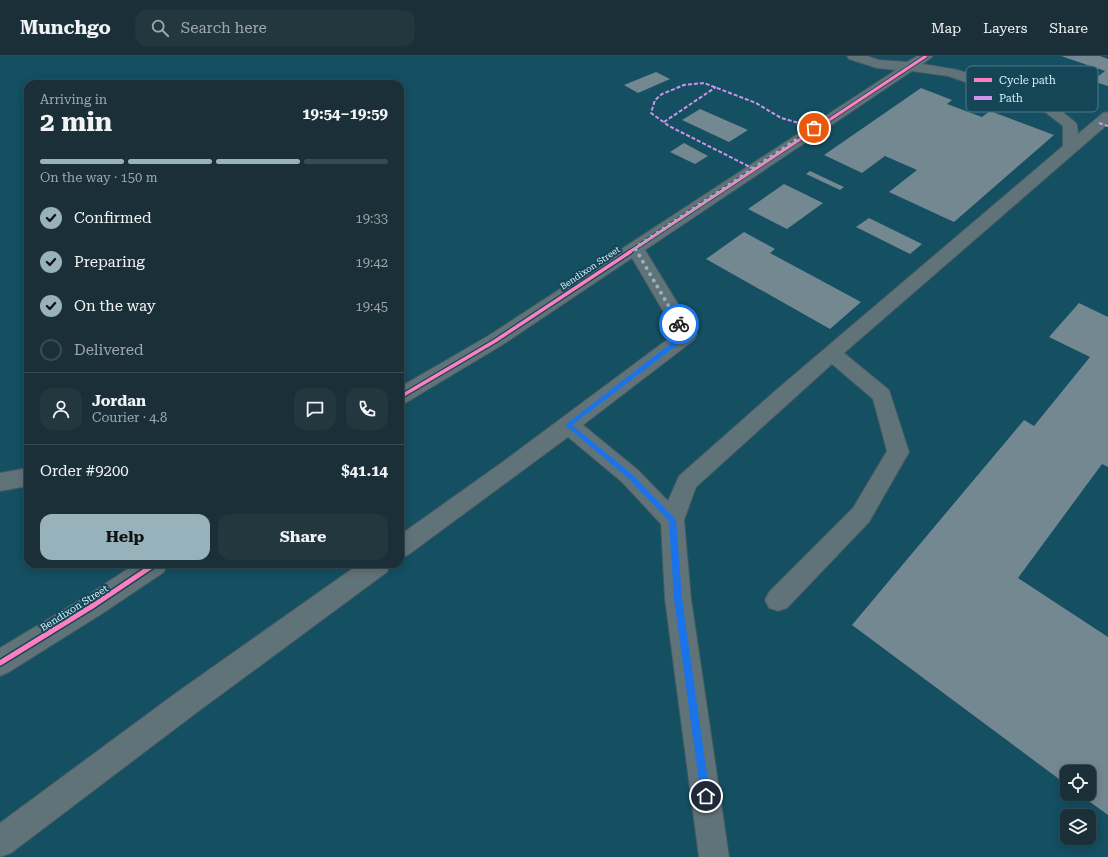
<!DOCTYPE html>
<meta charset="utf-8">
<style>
:root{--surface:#1a2f37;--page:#23373f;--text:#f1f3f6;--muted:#9fa9ad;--line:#384a52;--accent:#98b2bc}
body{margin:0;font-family:"Roboto Serif",serif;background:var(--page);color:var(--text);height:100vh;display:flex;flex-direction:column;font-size:15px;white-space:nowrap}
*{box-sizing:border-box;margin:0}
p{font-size:13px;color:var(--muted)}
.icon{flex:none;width:22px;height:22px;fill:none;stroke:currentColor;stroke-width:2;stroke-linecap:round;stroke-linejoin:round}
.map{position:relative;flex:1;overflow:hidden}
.side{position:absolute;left:24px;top:24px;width:380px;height:488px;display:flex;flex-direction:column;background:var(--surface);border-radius:12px;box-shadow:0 2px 10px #0003,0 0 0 1px var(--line)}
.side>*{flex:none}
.buttons{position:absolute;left:1060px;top:709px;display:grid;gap:8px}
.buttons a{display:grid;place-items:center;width:36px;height:36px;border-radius:8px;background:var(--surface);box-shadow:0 2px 10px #0003,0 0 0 1px var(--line);font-size:20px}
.pin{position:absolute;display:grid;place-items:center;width:34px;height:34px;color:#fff;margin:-17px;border:2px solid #fff;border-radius:50%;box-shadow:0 1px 4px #0007}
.courier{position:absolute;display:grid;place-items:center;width:40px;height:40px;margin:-20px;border:3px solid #1a73e8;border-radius:50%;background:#fff;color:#222;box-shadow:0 1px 5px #0007}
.head em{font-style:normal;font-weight:700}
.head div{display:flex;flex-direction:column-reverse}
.head{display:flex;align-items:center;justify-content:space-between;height:68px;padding:0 16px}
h1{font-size:26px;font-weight:700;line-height:30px}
.bar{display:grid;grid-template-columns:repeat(4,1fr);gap:6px 4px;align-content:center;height:48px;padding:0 16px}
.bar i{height:5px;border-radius:3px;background:var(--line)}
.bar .current{background:var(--accent)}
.bar p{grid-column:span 4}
.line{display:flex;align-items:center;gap:10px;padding:0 16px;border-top:1px solid var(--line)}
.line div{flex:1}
.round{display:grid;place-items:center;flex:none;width:42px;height:42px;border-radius:12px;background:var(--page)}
ol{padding:0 16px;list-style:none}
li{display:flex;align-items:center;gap:12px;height:44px}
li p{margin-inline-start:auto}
li .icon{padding:4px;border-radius:50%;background:var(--accent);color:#111;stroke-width:4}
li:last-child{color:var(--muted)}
li i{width:22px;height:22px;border:2px solid var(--line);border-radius:50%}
.action{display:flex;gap:8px;margin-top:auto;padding:8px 16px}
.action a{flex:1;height:46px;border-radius:12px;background:var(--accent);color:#111;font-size:16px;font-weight:700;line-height:46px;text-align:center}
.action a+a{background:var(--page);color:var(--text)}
header{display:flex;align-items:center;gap:24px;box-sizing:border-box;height:56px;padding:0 20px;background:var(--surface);border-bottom:1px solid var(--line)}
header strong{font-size:19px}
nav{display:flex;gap:22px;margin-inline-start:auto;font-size:14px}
.search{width:280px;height:36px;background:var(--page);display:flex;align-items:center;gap:10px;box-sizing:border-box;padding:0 14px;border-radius:12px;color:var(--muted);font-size:15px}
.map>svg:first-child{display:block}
.built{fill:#144f62;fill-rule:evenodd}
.building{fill:#748892}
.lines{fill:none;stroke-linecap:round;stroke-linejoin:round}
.minor-casing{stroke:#445a61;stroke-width:2}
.minor{fill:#607379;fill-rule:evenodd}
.quiet{stroke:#d193ec;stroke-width:2;stroke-dasharray:4 2;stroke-linecap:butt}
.cycleway-far2-casing{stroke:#144658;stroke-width:4.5}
.cycleway-far1-casing{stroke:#144658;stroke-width:6}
.cycleway-casing{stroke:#144658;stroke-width:8}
.cycleway-far2{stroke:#ff80c0;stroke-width:3}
.cycleway-far1{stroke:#ff80c0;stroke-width:3.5}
.cycleway{stroke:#ff80c0;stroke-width:5}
.route{fill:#1a73e8}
.done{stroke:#98b2bc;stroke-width:4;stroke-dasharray:0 7.2}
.labels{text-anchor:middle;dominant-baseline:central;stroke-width:4;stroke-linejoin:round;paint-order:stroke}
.far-street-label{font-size:9px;fill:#d7f0fa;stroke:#144658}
.street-label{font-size:10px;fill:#d7f0fa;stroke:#144658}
.key{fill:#144658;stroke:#4e7989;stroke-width:1}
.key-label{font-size:11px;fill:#d7f0fa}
</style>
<header>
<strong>Munchgo</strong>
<div class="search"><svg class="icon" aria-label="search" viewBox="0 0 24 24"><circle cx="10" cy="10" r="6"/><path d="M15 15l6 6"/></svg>Search here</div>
<nav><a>Map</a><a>Layers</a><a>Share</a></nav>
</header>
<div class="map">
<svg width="1108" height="801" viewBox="0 0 1108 801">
<rect width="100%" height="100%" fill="#233f49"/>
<path class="built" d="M0,0H1108V801H0ZM28,28H400V508H28ZM1067,716H1089V738H1067ZM1067,760H1089V782H1067Z"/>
<g class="building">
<polygon points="1061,0 1100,0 1108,3 1108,30 1092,25 1105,15"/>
<polygon points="656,16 670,23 638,37 624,29"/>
<polygon points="921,32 952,44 947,48 982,61 990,55 1054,79 954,166 889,136 917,114 885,100 862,117 824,99"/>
<polygon points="700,53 748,74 729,86 682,64"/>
<polygon points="684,87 708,100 695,108 670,96"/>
<polygon points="810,115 844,131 840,134 806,118"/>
<polygon points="784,128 823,147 787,173 748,153"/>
<polygon points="869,162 922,188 910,198 856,171"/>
<polygon points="744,176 775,193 770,197 861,246 830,273 706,203"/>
<polygon points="1079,247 1108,261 1108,411 1102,408 1018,522 1108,581 1108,759 1079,738 1089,738 1089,716 1067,716 1067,729 852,569 1024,364 1034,370 1090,301 1049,281"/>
</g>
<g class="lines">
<g class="minor-casing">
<g id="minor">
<path d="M847,0H867L879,4L907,6L917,0H933L923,8L958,14L1019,35L1055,50L1075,66L1077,69L1078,78L1103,57L1108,56V68L844,297L889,334L909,396L869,466L787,552L778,555L769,552L765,544L769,536L853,452L887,395L873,343L832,308L696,431L684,464L691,543L729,801H699L665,543L661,468L622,426L568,381L408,499L400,502V479L504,405L676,277L632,202L502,289L407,346L400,349V331L488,280L896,14L877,12L849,3ZM912,15L948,20L1009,41L1045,56L1063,70V90L775,335L679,420L668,445L638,414L583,369L694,284L697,279L645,194Z"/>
<polygon points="28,412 28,430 0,435 0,417"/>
<polygon points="135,508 167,508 164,516 103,557 9,616 0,620 0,592 85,541"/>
<polygon points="359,508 390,508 387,516 196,657 11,797 0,801 0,767 176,637"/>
</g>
</g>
<use href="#minor" class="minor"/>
<g class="quiet">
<polyline points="664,66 716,31"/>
<polyline points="1099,67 1108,70"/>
<polyline points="754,113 669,70 651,57 655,44 662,38 684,29 704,27 756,47 781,62 814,71"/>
</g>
<g class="cycleway-far2-casing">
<polyline id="cycleway-far2" points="628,197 926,0"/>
</g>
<g class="cycleway-far1-casing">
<polyline id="cycleway-far1" points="400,341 495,285 630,196"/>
</g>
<g class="cycleway-casing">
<polyline id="cycleway" points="0,607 94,549 155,508"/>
</g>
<use href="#cycleway-far2" class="cycleway-far2"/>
<use href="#cycleway-far1" class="cycleway-far1"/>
<use href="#cycleway" class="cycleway"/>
</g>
<polygon class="route" points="677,267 681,267 689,280 572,369 633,419 676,464 682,543 710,740 706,745 701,740 674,543 669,465 628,422 565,369 683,278"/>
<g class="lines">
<polyline class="done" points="679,268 635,192 814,72"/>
</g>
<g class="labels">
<g class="far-street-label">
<text transform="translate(590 212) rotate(-34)">Bendixon Street</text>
</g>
<g class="street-label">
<text transform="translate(74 552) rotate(-32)">Bendixon Street</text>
</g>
</g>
<rect x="966" y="10" width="132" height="46" rx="6" class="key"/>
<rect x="974" y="22" width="18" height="4" fill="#ff80c0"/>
<rect x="974" y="40" width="18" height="4" fill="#d193ec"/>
<g class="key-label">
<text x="999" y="28">Cycle path</text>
<text x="999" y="46">Path</text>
</g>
</svg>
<div class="buttons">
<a><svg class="icon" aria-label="locate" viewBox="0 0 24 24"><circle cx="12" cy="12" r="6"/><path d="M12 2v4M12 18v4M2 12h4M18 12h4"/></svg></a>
<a><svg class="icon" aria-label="layers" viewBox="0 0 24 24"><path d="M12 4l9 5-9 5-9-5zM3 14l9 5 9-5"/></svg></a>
</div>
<div class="pin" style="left:814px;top:72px;background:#ea580c"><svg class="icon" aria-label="bag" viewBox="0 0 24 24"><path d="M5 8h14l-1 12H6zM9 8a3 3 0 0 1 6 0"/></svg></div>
<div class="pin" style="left:706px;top:740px;background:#1f2937"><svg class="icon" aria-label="home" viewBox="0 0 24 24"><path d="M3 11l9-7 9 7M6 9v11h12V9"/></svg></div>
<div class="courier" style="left:679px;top:268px"><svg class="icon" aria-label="bike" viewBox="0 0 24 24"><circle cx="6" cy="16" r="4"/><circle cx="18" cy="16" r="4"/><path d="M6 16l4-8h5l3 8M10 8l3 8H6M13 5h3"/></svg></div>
<section class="side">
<div class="head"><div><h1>2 min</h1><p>Arriving in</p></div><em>19:54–19:59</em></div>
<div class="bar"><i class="current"></i><i class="current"></i><i class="current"></i><i></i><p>On the way · 150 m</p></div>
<ol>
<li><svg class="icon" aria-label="check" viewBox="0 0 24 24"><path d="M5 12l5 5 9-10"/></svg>Confirmed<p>19:33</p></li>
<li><svg class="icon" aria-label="check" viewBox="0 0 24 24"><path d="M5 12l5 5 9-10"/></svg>Preparing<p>19:42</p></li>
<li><svg class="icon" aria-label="check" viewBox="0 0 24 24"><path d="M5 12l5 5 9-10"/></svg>On the way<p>19:45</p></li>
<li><i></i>Delivered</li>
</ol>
<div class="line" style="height:72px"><a class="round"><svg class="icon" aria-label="person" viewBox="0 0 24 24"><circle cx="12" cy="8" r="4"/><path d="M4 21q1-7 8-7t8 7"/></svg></a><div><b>Jordan</b><p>Courier · 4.8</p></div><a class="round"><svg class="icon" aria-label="chat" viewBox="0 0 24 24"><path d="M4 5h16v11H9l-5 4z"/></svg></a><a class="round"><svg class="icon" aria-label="phone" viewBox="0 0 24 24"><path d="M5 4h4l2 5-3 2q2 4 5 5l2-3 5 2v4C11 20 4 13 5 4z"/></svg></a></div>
<div class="line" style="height:52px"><div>Order #9200</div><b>$41.14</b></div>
<div class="action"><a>Help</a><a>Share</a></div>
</section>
</div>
